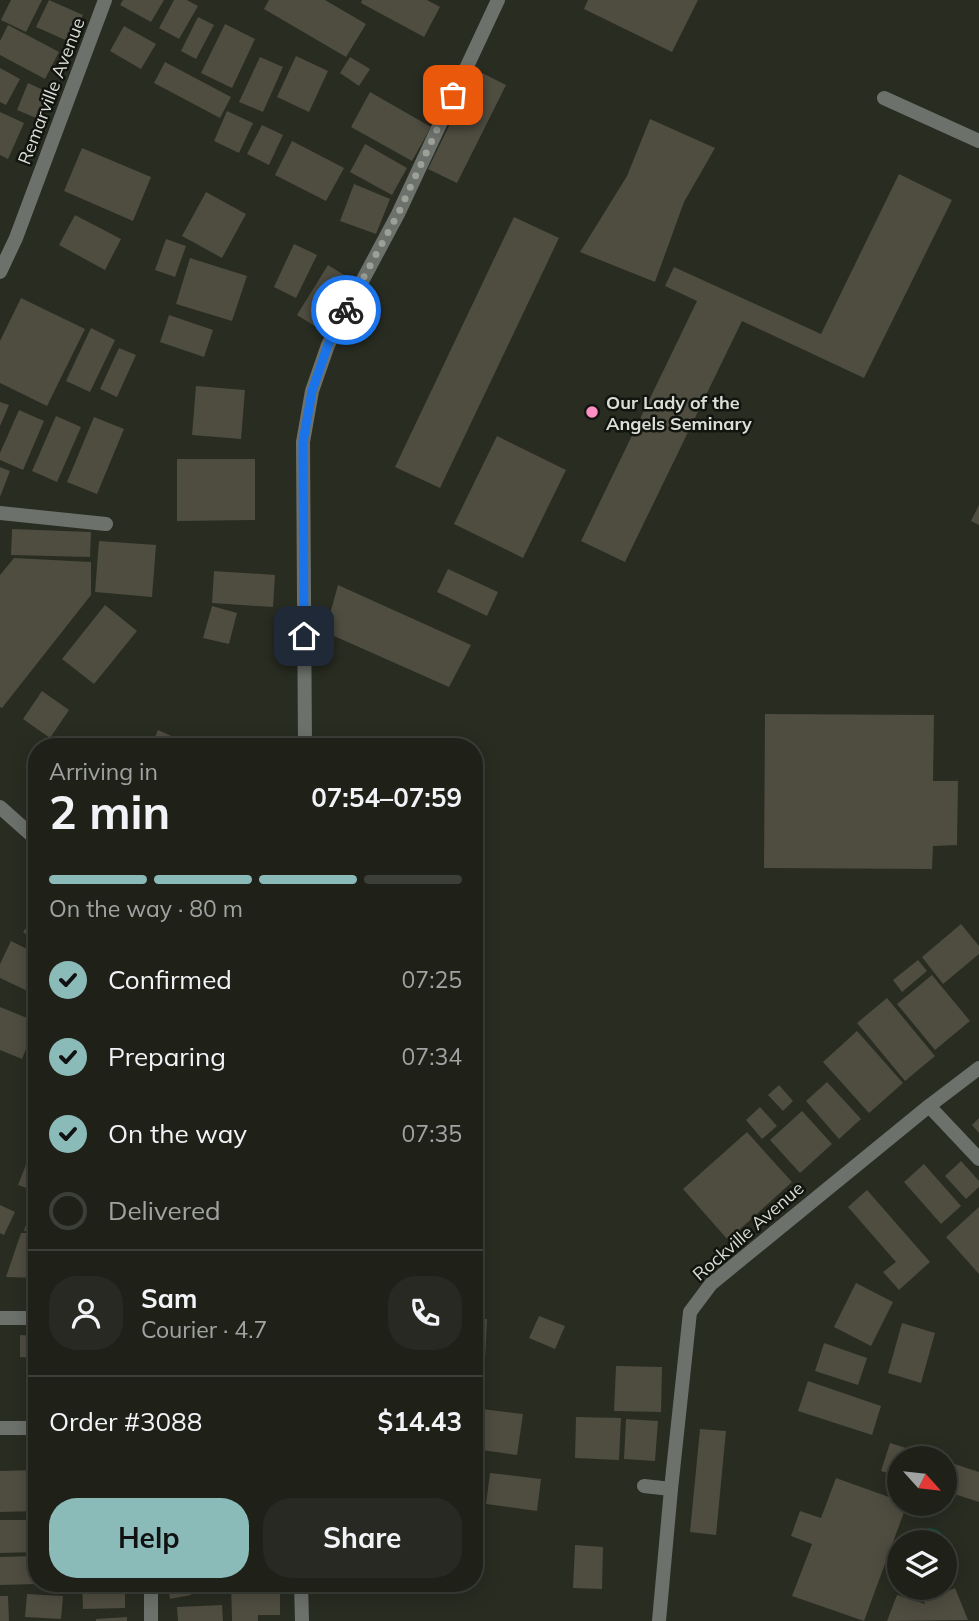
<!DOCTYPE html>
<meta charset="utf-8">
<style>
:root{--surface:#1f2119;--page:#272922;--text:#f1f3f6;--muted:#a1a3a2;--line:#3c3e38;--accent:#8bbbb9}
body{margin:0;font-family:Mulish,sans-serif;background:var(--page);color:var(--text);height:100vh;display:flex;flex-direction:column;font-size:26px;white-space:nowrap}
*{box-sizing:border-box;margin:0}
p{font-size:23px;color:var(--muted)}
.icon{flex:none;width:38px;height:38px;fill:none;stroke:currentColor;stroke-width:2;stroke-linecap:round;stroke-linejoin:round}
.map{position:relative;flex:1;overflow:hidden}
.drawer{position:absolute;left:28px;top:738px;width:455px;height:854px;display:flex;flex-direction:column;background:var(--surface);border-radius:28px;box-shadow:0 4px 18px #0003,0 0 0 2px var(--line)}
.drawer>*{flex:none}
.needle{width:46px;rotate:117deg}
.buttons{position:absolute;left:887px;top:1446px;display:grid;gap:14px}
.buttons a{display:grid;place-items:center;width:70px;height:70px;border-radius:50%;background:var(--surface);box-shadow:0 4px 18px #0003,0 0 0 2px var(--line);font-size:35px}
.pin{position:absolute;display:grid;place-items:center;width:60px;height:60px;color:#fff;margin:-30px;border-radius:14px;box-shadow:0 4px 10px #0006}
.courier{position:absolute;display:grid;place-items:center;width:70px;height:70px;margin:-35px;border:5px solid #1a73e8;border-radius:50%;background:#fff;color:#222;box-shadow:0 2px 9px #0007}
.head em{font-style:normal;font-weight:700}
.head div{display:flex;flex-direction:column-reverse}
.head{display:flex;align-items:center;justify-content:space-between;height:119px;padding:0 21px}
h1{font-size:46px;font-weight:700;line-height:52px}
.bar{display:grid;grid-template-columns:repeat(4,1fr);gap:10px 7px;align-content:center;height:84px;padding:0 21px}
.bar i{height:9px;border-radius:5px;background:var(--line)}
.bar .current{background:var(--accent)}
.bar p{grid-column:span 4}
.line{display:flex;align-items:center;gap:18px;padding:0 21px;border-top:2px solid var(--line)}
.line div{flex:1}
.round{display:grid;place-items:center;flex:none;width:74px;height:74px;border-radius:28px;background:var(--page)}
ol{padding:0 21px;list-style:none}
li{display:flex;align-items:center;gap:21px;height:77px}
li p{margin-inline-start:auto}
li .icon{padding:7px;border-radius:50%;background:var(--accent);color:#111;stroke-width:4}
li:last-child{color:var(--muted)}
li i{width:38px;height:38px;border:4px solid var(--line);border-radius:50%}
.cta{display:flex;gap:14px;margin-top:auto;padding:14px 21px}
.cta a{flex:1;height:80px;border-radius:28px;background:var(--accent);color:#111;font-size:28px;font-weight:700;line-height:80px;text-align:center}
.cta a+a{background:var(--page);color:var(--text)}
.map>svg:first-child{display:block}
.water{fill:#0b5344}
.building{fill:#4f4c40}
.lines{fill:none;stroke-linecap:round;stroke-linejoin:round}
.service{stroke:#6c716c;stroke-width:14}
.minor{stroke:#6c716c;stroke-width:14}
.done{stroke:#9da097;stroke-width:7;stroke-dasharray:0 12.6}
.route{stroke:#1a73e8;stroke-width:9}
.poi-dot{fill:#fc8fc3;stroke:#12140f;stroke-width:2.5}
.labels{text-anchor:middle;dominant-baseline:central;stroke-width:5;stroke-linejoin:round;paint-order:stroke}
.street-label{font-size:18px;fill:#dbded7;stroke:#12140f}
.poi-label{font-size:18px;font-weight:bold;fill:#dbded7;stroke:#12140f;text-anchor:start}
</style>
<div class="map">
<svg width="979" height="1621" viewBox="0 0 979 1621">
<rect width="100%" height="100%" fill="#292c21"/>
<path class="water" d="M929,1528C938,1529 945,1533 945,1543L917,1542L923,1531Z"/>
<g class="building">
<polygon points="11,0 42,0 26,32 1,20"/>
<polygon points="49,0 83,15 70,42 36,27"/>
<polygon points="123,0 164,0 151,22 120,5"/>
<polygon points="174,0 187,0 198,6 179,39 159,28"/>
<polygon points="269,0 325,0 366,24 346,57 264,9"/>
<polygon points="362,0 427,0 440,7 424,37 361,3"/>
<polygon points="588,0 698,0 672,52 584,9"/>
<polygon points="198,17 214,25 196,59 181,51"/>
<polygon points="225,24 255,39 232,88 201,73"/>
<polygon points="8,25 59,52 45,79 0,55 0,41"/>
<polygon points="124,26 156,44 141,69 110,51"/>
<polygon points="296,56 328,71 309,112 277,97"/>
<polygon points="260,57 283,67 263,112 239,102"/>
<polygon points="350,57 370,69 359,86 340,73"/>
<polygon points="165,62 231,97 220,118 154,83"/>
<polygon points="0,68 20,79 6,105 0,102"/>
<polygon points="476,70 506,85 457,183 428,169"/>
<polygon points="28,83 52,94 41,120 17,110"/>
<polygon points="370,92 431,127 412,161 351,127"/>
<polygon points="227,111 253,123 239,153 214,141"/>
<polygon points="0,112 24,123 8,159 0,155"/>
<polygon points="650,119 715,148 684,202 655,282 580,252 627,176"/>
<polygon points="262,125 283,135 269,165 247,154"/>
<polygon points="292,141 344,168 326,201 275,175"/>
<polygon points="365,144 407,168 392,195 350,172"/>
<polygon points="82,148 151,177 133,221 64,191"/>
<polygon points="899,174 952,200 864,378 742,321 625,562 581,541 697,301 665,286 674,267 821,334"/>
<polygon points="354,184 390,199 376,234 340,221"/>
<polygon points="206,192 246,214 222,258 182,236"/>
<polygon points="75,215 121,239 105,270 59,245"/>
<polygon points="514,217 559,238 440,488 395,467"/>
<polygon points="166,239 186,246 175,277 155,270"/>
<polygon points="294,244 317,255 296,298 274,287"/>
<polygon points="190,258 247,276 232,321 176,304"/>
<polygon points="328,265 352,280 321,330 297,315"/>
<polygon points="21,298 85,329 47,406 0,383 0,341"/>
<polygon points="169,315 213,330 204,357 160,342"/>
<polygon points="91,328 115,340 90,392 66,381"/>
<polygon points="119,348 136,355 117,397 100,389"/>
<polygon points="196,386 245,390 241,439 192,435"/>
<polygon points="0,402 9,405 0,426"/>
<polygon points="19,410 44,421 23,470 0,460 0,453"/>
<polygon points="56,416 81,427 57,482 32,471"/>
<polygon points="94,417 124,429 97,494 67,482"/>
<polygon points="497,436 566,470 523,558 454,524"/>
<polygon points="177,459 255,459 255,520 177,521"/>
<polygon points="0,467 10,471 0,497"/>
<polygon points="979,505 979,525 971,521"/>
<polygon points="12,529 91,532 90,557 11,555"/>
<polygon points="99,541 156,545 152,597 95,592"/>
<polygon points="14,558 91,562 91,595 2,708 0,707 0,575"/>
<polygon points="448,569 498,592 487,616 437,592"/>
<polygon points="214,571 275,575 273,607 212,603"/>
<polygon points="338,585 471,645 449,687 325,632"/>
<polygon points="105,605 137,631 94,684 62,659"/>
<polygon points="212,606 237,613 229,644 203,638"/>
<polygon points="42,691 69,710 50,738 23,719"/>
<polygon points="765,714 934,715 933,781 958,781 957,845 933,846 932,869 764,868"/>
<polygon points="158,730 178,739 174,747 151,747"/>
<polygon points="181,740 198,747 178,747"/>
<polygon points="37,914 37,943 23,932"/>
<polygon points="961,924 979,946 979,954 943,984 922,957"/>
<polygon points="11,941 37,954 36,995 0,978 0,964"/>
<polygon points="918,960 927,971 902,992 893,980"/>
<polygon points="932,975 970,1021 935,1050 897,1004"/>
<polygon points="887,998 935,1056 905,1081 857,1023"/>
<polygon points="0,1007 37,1022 22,1059 0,1050"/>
<polygon points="857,1031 903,1083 869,1113 823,1062"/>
<polygon points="827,1082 861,1119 839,1139 806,1101"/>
<polygon points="779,1085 793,1101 783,1111 768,1095"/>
<polygon points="760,1107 777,1126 762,1139 746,1120"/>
<polygon points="802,1111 832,1144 800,1173 770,1140"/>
<polygon points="979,1118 979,1133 972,1125"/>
<polygon points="747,1132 792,1182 728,1240 683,1189"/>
<polygon points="37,1137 37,1177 32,1190 18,1185"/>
<polygon points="961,1161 979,1181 979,1187 966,1199 945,1176"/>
<polygon points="924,1164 961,1206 941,1224 904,1182"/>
<polygon points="867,1190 930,1262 899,1290 883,1272 896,1262 848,1207"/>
<polygon points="36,1194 37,1230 24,1231"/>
<polygon points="0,1205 15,1212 4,1235 0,1233"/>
<polygon points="979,1207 979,1274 946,1237"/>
<polygon points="474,1220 482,1227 474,1235"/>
<polygon points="21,1233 37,1233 37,1278 6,1277"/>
<polygon points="856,1283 893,1302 871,1346 834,1327"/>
<polygon points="539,1316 565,1326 555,1349 529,1338"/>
<polygon points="474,1318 487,1319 485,1359 474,1358"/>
<polygon points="902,1323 935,1333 921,1383 888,1373"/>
<polygon points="20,1335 34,1336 34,1358 20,1357"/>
<polygon points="824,1343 867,1358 858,1385 815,1371"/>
<polygon points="616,1366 662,1367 661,1412 614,1411"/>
<polygon points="808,1381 881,1406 872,1435 798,1411"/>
<polygon points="474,1408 523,1414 517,1455 474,1449"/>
<polygon points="576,1417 621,1418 619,1460 575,1458"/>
<polygon points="626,1419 658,1421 655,1461 624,1459"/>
<polygon points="700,1429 726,1431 716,1535 690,1532"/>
<polygon points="890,1443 935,1457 935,1458 900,1458 900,1477 881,1471"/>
<polygon points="945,1461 979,1472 979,1502 945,1491"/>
<polygon points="37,1470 37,1511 0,1512 0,1471"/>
<polygon points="490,1473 541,1479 537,1511 486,1504"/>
<polygon points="836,1478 900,1501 900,1503 907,1504 864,1621 792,1596 812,1544 791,1536 800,1511 821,1518"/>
<polygon points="0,1520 37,1520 37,1552 0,1553"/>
<polygon points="575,1545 603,1547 602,1589 573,1588"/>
<polygon points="36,1556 37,1584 0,1585 0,1557"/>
<polygon points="82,1584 125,1584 125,1608 83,1609"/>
<polygon points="168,1584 190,1584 191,1595 170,1599"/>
<polygon points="231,1584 280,1584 280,1615 258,1615 258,1621 232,1621"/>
<polygon points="955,1588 968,1620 887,1621 897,1595 925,1604 924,1601"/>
<polygon points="27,1594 63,1596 61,1619 25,1617"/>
<polygon points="0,1596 8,1596 9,1621 0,1621"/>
<polygon points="222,1605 223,1621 178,1621 177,1607"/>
<polygon points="127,1617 127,1621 96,1621 96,1619"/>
</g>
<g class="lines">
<g class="service">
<polyline points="884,98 979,141"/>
<polyline points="0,1318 37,1318"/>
<polyline points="644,1486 671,1489"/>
</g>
<g class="minor">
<polyline points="0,272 16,238 105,0"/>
<polyline points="0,513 106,524"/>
<polyline points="305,747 303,442 312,391 328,345 398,214 498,0"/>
<polyline points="0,807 37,840"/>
<polyline points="929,1106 979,1159"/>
<polyline points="0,1428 37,1428"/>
<polyline points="301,1584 302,1621"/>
<polyline points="151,1621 151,1584"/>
<polyline points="659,1621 671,1489 690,1312 711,1284 929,1106 979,1068"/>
</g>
</g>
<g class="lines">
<polyline class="done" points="346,310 398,214 453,95"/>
<polyline class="route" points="304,636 303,442 312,391 328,345 346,310"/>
</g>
<circle class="poi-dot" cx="592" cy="412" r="7"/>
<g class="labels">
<g class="street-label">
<text transform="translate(51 91) rotate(-69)">Remarville Avenue</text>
<text transform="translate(748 1231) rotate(-41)">Rockville Avenue</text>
</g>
<g class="poi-label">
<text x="606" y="402">Our Lady of the<tspan x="606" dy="21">Angels Seminary</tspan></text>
</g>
</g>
</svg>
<div class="buttons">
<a><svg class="needle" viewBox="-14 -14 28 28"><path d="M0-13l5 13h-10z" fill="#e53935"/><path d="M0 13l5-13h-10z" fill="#a1a3a2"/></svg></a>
<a><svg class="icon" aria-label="layers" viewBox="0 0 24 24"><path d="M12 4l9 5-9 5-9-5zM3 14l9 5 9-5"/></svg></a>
</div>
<div class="pin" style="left:453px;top:95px;background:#ea580c"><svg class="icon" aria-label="bag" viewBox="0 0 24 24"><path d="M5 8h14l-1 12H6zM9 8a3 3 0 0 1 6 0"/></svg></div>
<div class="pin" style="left:304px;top:636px;background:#1f2937"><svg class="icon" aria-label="home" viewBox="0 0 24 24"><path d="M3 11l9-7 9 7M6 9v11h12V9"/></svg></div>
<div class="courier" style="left:346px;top:310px"><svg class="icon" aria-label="bike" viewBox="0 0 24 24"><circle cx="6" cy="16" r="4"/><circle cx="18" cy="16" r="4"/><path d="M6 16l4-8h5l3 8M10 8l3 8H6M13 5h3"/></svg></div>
<section class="drawer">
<div class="head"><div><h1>2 min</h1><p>Arriving in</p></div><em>07:54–07:59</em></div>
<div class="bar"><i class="current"></i><i class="current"></i><i class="current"></i><i></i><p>On the way · 80 m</p></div>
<ol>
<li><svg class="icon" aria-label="check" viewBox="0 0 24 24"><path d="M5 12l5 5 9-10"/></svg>Confirmed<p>07:25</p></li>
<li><svg class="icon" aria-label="check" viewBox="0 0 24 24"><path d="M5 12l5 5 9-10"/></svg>Preparing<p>07:34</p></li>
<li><svg class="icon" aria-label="check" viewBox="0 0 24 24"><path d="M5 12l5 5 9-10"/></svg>On the way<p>07:35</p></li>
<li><i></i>Delivered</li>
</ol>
<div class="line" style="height:126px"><a class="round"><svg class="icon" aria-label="person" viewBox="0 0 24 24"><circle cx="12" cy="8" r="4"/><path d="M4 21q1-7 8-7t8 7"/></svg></a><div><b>Sam</b><p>Courier · 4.7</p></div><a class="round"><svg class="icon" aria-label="phone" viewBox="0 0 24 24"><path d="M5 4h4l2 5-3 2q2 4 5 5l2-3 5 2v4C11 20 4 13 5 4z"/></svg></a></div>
<div class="line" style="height:91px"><div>Order #3088</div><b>$14.43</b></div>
<div class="cta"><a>Help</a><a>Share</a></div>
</section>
</div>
